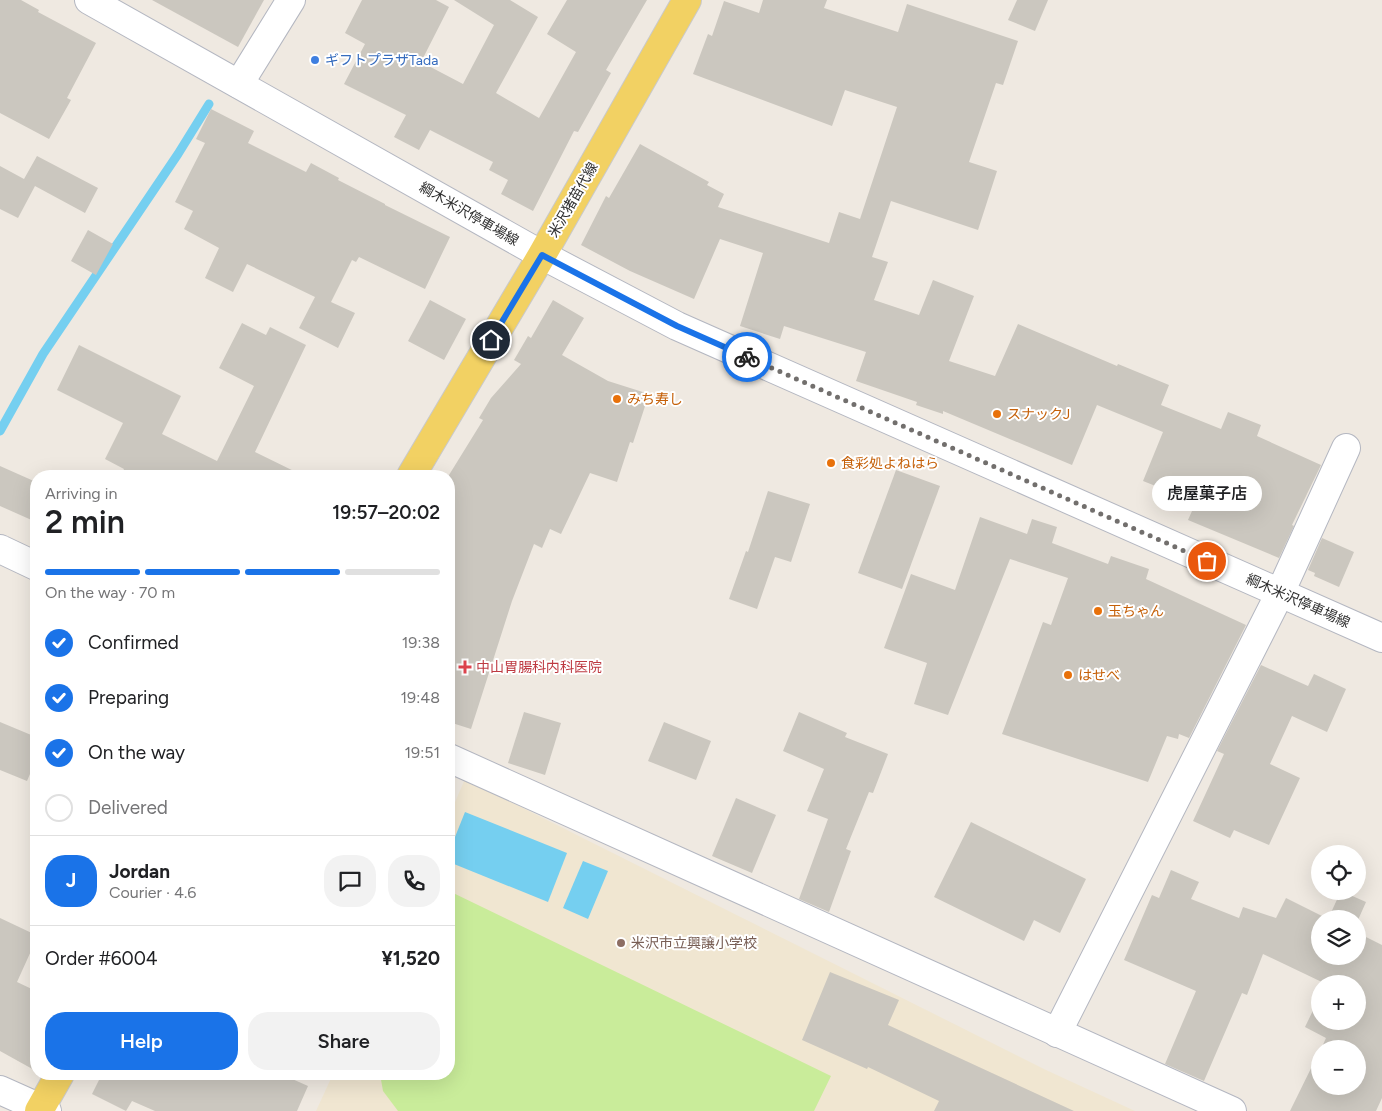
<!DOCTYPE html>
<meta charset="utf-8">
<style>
:root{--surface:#fff;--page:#f2f2f2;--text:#202124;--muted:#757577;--line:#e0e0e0;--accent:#1a73e8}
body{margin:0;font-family:Figtree,"Noto Sans JP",sans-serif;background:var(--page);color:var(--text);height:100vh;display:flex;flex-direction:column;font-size:19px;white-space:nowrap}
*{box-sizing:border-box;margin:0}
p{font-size:16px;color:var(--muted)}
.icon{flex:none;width:28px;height:28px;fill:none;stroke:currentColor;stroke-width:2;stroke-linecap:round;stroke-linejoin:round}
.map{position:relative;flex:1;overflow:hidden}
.panel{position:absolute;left:30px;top:470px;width:425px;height:610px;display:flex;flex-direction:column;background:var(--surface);border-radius:20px;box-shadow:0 5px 20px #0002}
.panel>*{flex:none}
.buttons{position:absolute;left:1311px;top:845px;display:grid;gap:10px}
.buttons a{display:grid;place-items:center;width:55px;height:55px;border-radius:50%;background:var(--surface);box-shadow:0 5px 20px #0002;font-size:25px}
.pin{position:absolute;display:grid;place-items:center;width:42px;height:42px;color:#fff;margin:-21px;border:2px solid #fff;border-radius:50%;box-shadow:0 1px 5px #0007}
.courier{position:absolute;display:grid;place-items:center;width:50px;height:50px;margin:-25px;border:4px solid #1a73e8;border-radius:50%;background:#fff;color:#222;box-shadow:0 1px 6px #0007}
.bubble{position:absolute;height:35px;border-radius:18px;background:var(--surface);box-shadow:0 5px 20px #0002;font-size:16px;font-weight:600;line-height:35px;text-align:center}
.summary em{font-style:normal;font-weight:600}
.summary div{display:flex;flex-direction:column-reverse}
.summary{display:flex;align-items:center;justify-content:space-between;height:85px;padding:0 15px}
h1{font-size:32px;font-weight:600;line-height:38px}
.bar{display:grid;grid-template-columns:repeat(4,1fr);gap:8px 5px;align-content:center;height:60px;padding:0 15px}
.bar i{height:6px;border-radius:4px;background:var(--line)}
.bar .current{background:var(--accent)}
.bar p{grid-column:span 4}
.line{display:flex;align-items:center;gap:12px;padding:0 15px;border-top:1px solid var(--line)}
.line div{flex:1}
.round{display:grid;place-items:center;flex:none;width:52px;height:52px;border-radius:20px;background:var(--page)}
ol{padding:0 15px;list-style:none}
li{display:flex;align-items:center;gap:15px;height:55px}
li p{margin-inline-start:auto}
li .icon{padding:5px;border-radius:50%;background:var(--accent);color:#fff;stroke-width:4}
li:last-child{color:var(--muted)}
li i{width:28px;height:28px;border:2px solid var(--line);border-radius:50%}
.button{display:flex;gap:10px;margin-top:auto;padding:10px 15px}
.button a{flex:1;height:58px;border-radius:20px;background:var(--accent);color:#fff;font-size:20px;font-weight:600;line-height:58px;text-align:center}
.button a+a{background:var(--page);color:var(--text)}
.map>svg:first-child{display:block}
.education{fill:#f0e6d1}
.pitch{fill:#c9ec9a}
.water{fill:#75cff0}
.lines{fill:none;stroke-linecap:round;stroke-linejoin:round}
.stream{stroke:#75cff0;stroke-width:9}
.building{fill:#cbc7bf}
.minor-casing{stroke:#b4b7c1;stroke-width:30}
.tertiary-casing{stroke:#b4b7c1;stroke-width:30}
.secondary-casing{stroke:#b4b7c1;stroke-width:30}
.primary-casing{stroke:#c9c9c9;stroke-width:30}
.minor{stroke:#fff;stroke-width:28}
.tertiary{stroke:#fff;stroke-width:28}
.secondary{stroke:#fff;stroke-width:28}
.primary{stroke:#f2d163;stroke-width:28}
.done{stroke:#726f6d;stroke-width:5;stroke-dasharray:0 9}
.route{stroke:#1a73e8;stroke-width:6}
.shop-dot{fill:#3f7fe0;stroke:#fff;stroke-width:2}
.food-dot{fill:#e8710a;stroke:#fff;stroke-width:2}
.health-dot{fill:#e0444e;stroke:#fff;stroke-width:2}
.education-dot{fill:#8d6e63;stroke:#fff;stroke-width:2}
.labels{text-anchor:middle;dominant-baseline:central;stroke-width:4;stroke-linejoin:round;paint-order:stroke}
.shop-label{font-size:14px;fill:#366cbe;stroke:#fff;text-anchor:start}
.street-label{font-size:14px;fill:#2e2e2e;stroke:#fff}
.food-label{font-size:14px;fill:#c56008;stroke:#fff;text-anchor:start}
.health-label{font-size:14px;fill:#be3a42;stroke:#fff;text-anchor:start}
.education-label{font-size:14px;fill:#785e54;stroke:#fff;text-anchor:start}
</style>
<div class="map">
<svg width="1382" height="1111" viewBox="0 0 1382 1111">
<rect width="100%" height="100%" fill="#efe9e1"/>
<polygon class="education" points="465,779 1046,1070 1135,1111 316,1111 333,1074 449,1074 449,816"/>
<polygon class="pitch" points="449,891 831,1076 814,1111 398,1111 383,1091 380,1074 449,1074"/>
<g class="water">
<polygon points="465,812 567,853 548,902 449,862 449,852"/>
<polygon points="583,861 608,871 588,919 563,908"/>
</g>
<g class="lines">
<polyline class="stream" points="0,431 43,354 178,154 209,104"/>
</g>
<g class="building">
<polygon points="0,0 21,0 39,10 38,12 96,43 67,98 71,100 49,139 0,113"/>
<polygon points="152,0 264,0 238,47"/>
<polygon points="362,0 436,0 449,7 421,62 463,84 494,25 454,0 510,0 538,17 496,93 539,118 576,52 547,34 567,0 647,0 606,70 611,73 578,132 574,131 533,211 501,194 508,180 489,170 493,162 430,130 419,150 394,137 406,115 344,84 365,44 345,33"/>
<polygon points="763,0 827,0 824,8 898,32 907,4 1018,41 1003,85 996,83 969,162 997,171 978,230 891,201 872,257 888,262 874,300 919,315 933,280 974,296 949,361 995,376 1018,324 1117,366 1118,364 1169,385 1161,405 1221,429 1228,412 1261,425 1257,436 1321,465 1292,525 1294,526 1279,558 1188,520 1196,502 1143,481 1163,432 1097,405 1072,465 943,411 943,414 916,405 917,402 856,381 866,352 784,326 780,339 740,326 763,253 720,239 694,299 630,271 581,245 606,196 609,198 640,144 709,182 707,185 724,194 718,207 829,243 839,212 860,219 897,107 845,90 832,126 693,74 708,34 712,36 724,1 759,13"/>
<polygon points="1017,0 1048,0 1035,31 1008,20"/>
<polygon points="211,109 254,131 248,143 306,172 311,163 339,178 338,180 385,204 385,205 450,237 425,289 359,257 356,262 352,260 331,302 355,313 338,348 299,328 315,297 247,264 233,292 205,278 219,248 184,229 193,211 175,202 205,143 196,139"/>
<polygon points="37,156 98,188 85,213 35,186 18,218 0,209 0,166 24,179"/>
<polygon points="88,230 113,244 96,275 71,261"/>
<polygon points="430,300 466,319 444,360 408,341"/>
<polygon points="553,300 584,318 562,355 608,381 649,394 633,443 630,442 617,482 590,473 561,534 550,529 542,548 534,544 512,601 471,729 449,722 449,475 483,420 479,418 491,398 521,364 514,360 528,336 531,338"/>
<polygon points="242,323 266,335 270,327 306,345 255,452 304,476 121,476 124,469 105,459 123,423 57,390 79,345 181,396 162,434 217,461 254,386 219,368"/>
<polygon points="0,466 36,482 36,522 0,506"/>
<polygon points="896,470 940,486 902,589 858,573"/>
<polygon points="768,491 810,504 791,562 775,557 757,609 729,599 746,551 748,552"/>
<polygon points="980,517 1027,534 1032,519 1057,527 1052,543 1108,564 1111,556 1149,569 1146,579 1246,625 1189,738 1179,734 1178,739 1167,736 1148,782 1002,734 1043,622 1051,625 1068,578 1010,559 948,715 914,704 927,663 884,648 911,574 955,590"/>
<polygon points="1322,538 1354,552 1339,587 1314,576 1315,573 1308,570"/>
<polygon points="1261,665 1308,686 1314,674 1346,689 1327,732 1292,716 1270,764 1300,778 1269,845 1234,830 1230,838 1193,821 1224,754 1217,751"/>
<polygon points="524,712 561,723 545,775 508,763"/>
<polygon points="799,712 847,733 845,737 888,754 873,793 869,792 846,849 851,851 829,912 799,899 828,819 807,811 824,769 783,751"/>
<polygon points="0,722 36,737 36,760 27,781 0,770"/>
<polygon points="664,722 711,741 696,780 648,761"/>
<polygon points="736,798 776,815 752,873 712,856"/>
<polygon points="971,822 1086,879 1060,933 1034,920 1024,941 934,897"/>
<polygon points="1171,870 1199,882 1191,899 1239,918 1243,907 1276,918 1286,898 1328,919 1320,919 1320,956 1358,956 1358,933 1382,945 1382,1098 1376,1111 1290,1111 1320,1050 1320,1086 1358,1086 1358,1049 1321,1049 1326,1038 1305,1027 1320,996 1320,1021 1358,1021 1358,984 1326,984 1263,954 1247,995 1242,993 1204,1081 1165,1064 1196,991 1124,960 1152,895 1159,898"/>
<polygon points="1341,891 1366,902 1358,920 1358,919 1328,919"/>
<polygon points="0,918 36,935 36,940 17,982 36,991 36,1071 0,1051"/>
<polygon points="830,972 899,1000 888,1025 1074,1111 934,1111 939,1101 868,1067 867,1069 802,1040"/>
<polygon points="102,1074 281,1074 308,1086 297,1111 155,1111 132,1101 126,1111 92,1094"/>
</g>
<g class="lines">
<g class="minor-casing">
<g id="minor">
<polyline points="239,84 291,0"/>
<polyline points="0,549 36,566"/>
<polyline points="449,758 1232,1111"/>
<polyline points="1057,1033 1280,593 1346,448"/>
</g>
</g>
<g class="tertiary-casing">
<polyline id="tertiary" points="0,1090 47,1111"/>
</g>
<g class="secondary-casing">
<polyline id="secondary" points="89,0 542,255 677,326 1382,638"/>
</g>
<g class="primary-casing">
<g id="primary">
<polyline points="411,476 542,255 687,0"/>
<polyline points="39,1111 60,1074"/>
</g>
</g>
<use href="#minor" class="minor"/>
<use href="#tertiary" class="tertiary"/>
<use href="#secondary" class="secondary"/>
<use href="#primary" class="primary"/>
</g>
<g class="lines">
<polyline class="done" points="747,357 1207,561"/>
<polyline class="route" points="491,340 542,255 677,326 747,357"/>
</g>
<circle class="shop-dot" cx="315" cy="60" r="5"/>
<g class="food-dot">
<circle cx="617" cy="399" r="5"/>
<circle cx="997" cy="414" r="5"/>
<circle cx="831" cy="463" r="5"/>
<circle cx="1098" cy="611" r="5"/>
<circle cx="1068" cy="675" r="5"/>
</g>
<path class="health-dot" d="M462.5 659.5h5v5h5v5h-5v5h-5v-5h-5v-5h5z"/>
<circle class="education-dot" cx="621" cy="943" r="5"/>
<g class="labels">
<g class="shop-label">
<text x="325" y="60">ギフトプラザTada</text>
</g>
<g class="street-label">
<text transform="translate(573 200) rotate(-60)">米沢猪苗代線</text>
<text transform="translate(469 214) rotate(30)">綱木米沢停車場線</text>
<text transform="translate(1298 601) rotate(24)">綱木米沢停車場線</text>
</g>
<g class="food-label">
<text x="627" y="399">みち寿し</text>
<text x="1007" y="414">スナックJ</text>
<text x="841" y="463">食彩処よねはら</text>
<text x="1108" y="611">玉ちゃん</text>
<text x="1078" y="675">はせべ</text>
</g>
<g class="health-label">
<text x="476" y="667">中山胃腸科内科医院</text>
</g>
<g class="education-label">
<text x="631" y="943">米沢市立興譲小学校</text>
</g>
</g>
</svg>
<div class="buttons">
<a><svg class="icon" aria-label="locate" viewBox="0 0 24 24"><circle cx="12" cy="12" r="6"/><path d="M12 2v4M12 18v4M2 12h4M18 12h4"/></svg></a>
<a><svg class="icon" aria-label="layers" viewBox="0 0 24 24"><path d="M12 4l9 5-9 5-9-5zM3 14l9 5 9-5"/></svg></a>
<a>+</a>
<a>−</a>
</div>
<div class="pin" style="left:1207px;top:561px;background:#ea580c"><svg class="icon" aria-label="bag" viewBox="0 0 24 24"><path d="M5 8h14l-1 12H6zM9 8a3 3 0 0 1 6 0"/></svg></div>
<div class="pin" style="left:491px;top:340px;background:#1f2937"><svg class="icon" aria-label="home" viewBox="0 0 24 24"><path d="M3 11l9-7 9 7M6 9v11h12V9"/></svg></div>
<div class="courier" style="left:747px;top:357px"><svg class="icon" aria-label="bike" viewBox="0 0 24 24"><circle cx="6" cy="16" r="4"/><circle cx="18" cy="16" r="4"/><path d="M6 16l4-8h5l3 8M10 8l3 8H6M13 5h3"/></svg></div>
<div class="bubble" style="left:1152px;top:476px;width:110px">虎屋菓子店</div>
<section class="panel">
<div class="summary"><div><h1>2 min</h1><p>Arriving in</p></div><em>19:57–20:02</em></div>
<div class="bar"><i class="current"></i><i class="current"></i><i class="current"></i><i></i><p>On the way · 70 m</p></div>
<ol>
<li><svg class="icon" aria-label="check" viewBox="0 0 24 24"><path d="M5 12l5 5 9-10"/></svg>Confirmed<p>19:38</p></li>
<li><svg class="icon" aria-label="check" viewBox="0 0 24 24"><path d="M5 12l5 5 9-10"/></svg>Preparing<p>19:48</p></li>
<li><svg class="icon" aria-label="check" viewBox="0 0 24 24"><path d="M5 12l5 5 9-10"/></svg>On the way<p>19:51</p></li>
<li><i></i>Delivered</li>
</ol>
<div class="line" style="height:90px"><b class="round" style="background:var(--accent);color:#fff">J</b><div><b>Jordan</b><p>Courier · 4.6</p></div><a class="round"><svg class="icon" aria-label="chat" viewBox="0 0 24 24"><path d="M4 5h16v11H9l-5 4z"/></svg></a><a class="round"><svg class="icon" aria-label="phone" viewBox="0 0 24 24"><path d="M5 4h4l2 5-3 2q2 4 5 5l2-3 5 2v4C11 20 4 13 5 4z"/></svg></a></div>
<div class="line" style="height:65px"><div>Order #6004</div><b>¥1,520</b></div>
<div class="button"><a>Help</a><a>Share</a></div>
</section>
</div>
